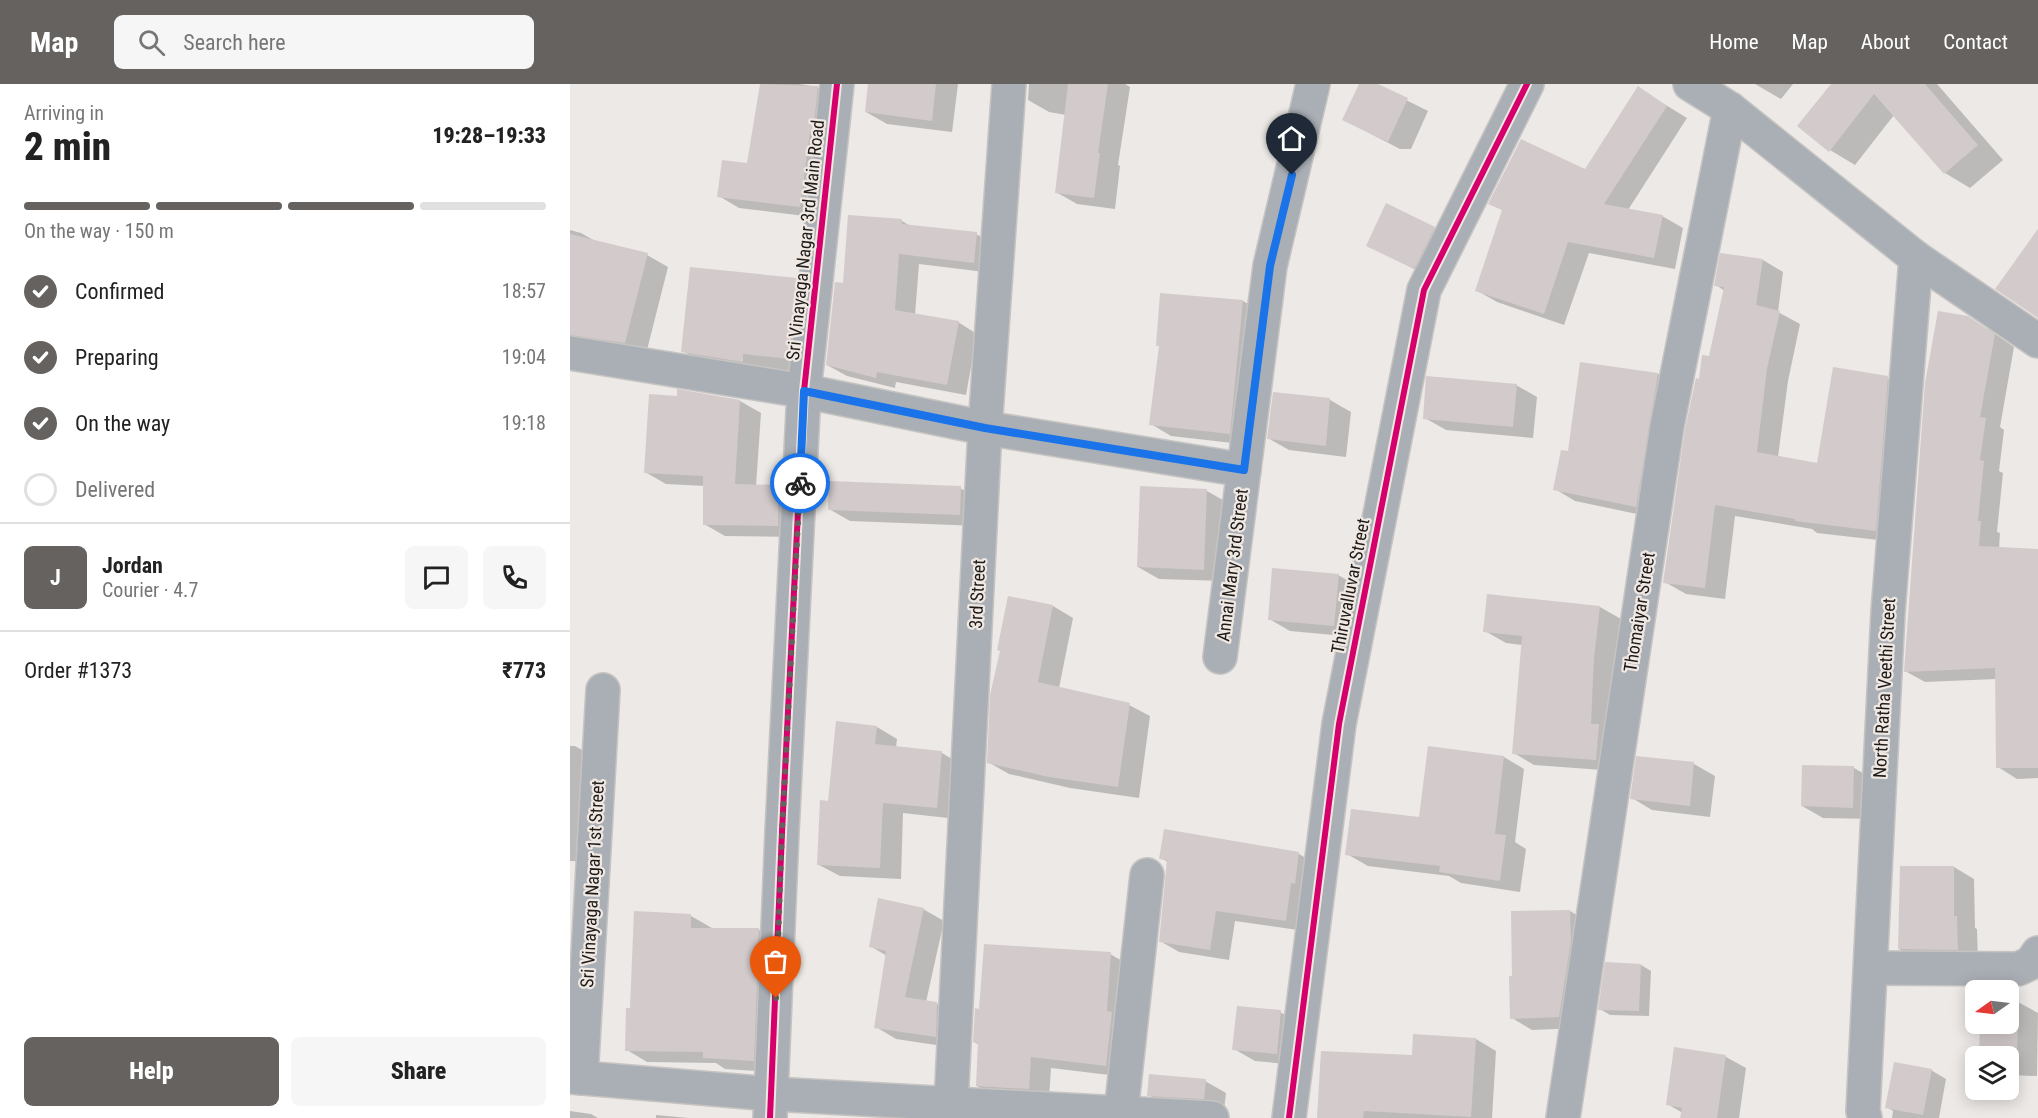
<!DOCTYPE html>
<meta charset="utf-8">
<style>
:root{--surface:#fff;--page:#f6f6f6;--text:#222;--muted:#767676;--line:#e0e0e0;--accent:#656260}
body{margin:0;font-family:"Roboto Condensed",sans-serif;background:var(--page);color:var(--text);height:100vh;display:flex;flex-direction:column;font-size:22px;white-space:nowrap}
*{box-sizing:border-box;margin:0}
p{font-size:20px;color:var(--muted)}
.icon{flex:none;width:33px;height:33px;fill:none;stroke:currentColor;stroke-width:2;stroke-linecap:round;stroke-linejoin:round}
.map{position:relative;flex:1;overflow:hidden}
.panel{display:flex;flex-direction:column;background:var(--surface);width:570px}
.panel>*{flex:none}
.needle{width:39px;rotate:256deg}
.buttons{position:absolute;left:1395px;top:896px;display:grid;gap:12px}
.buttons a{display:grid;place-items:center;width:54px;height:54px;border-radius:9px;background:var(--surface);box-shadow:0 3px 15px #0003;font-size:30px}
.pin{position:absolute;display:grid;place-items:center;width:51px;height:51px;color:#fff;margin:-62px -26px;border-radius:50% 50% 50% 0;rotate:-45deg;box-shadow:0 0 6px #0007}
.pin .icon{rotate:45deg}
.courier{position:absolute;display:grid;place-items:center;width:60px;height:60px;margin:-30px;border:4px solid #1a73e8;border-radius:50%;background:#fff;color:#222;box-shadow:0 2px 8px #0007}
.headline em{font-style:normal;font-weight:800}
.headline div{display:flex;flex-direction:column-reverse}
.headline{display:flex;align-items:center;justify-content:space-between;height:102px;padding:0 24px}
h1{font-size:39px;font-weight:800;line-height:45px}
.bar{display:grid;grid-template-columns:repeat(4,1fr);gap:9px 6px;align-content:center;height:72px;padding:0 24px}
.bar i{height:8px;border-radius:4px;background:var(--line)}
.bar .on{background:var(--accent)}
.bar p{grid-column:span 4}
.line{display:flex;align-items:center;gap:15px;padding:0 24px;border-top:2px solid var(--line)}
.line div{flex:1}
.round{display:grid;place-items:center;flex:none;width:63px;height:63px;border-radius:9px;background:var(--page)}
ol{padding:0 24px;list-style:none}
li{display:flex;align-items:center;gap:18px;height:66px}
li p{margin-inline-start:auto}
li .icon{padding:6px;border-radius:50%;background:var(--accent);color:#fff;stroke-width:4}
li:last-child{color:var(--muted)}
li i{width:33px;height:33px;border:3px solid var(--line);border-radius:50%}
.action{display:flex;gap:12px;margin-top:auto;padding:12px 24px}
.action a{flex:1;height:69px;border-radius:9px;background:var(--accent);color:#fff;font-size:24px;font-weight:800;line-height:69px;text-align:center}
.action a+a{background:var(--page);color:var(--text)}
header{display:flex;align-items:center;gap:36px;box-sizing:border-box;height:84px;padding:0 30px;background:var(--accent);color:#fff}
header strong{font-size:28px}
nav{display:flex;gap:33px;margin-inline-start:auto;font-size:21px}
.search{width:420px;height:54px;background:var(--page);display:flex;align-items:center;gap:15px;box-sizing:border-box;padding:0 21px;border-radius:9px;color:var(--muted);font-size:22px}
main{display:flex;flex:1;min-height:0}
.map>svg:first-child{display:block}
.shadow{fill:#0003}
.building{fill:#d3cacb}
.lines{fill:none;stroke-linecap:round;stroke-linejoin:round}
.street-casing{stroke:#c6c4c2;stroke-width:36}
.street{stroke:#aaafb5;stroke-width:33}
.cycleway-casing{stroke:#f0e8e2;stroke-width:10}
.cycleway{stroke:#d6006c;stroke-width:6}
.done{stroke:#656260;stroke-width:6;stroke-dasharray:0 10.8}
.route{stroke:#1a73e8;stroke-width:8}
.labels{text-anchor:middle;dominant-baseline:central;stroke-width:4.5;stroke-linejoin:round;paint-order:stroke}
.street-label{font-size:18px;fill:#1d1a18;stroke:#f0e8e2}
</style>
<header>
<strong>Map</strong>
<div class="search"><svg class="icon" aria-label="search" viewBox="0 0 24 24"><circle cx="10" cy="10" r="6"/><path d="M15 15l6 6"/></svg>Search here</div>
<nav><a>Home</a><a>Map</a><a>About</a><a>Contact</a></nav>
</header>
<main>
<section class="panel">
<div class="headline"><div><h1>2 min</h1><p>Arriving in</p></div><em>19:28–19:33</em></div>
<div class="bar"><i class="on"></i><i class="on"></i><i class="on"></i><i></i><p>On the way · 150 m</p></div>
<ol>
<li><svg class="icon" aria-label="check" viewBox="0 0 24 24"><path d="M5 12l5 5 9-10"/></svg>Confirmed<p>18:57</p></li>
<li><svg class="icon" aria-label="check" viewBox="0 0 24 24"><path d="M5 12l5 5 9-10"/></svg>Preparing<p>19:04</p></li>
<li><svg class="icon" aria-label="check" viewBox="0 0 24 24"><path d="M5 12l5 5 9-10"/></svg>On the way<p>19:18</p></li>
<li><i></i>Delivered</li>
</ol>
<div class="line" style="height:108px"><b class="round" style="background:var(--accent);color:#fff">J</b><div><b>Jordan</b><p>Courier · 4.7</p></div><a class="round"><svg class="icon" aria-label="chat" viewBox="0 0 24 24"><path d="M4 5h16v11H9l-5 4z"/></svg></a><a class="round"><svg class="icon" aria-label="phone" viewBox="0 0 24 24"><path d="M5 4h4l2 5-3 2q2 4 5 5l2-3 5 2v4C11 20 4 13 5 4z"/></svg></a></div>
<div class="line" style="height:78px"><div>Order #1373</div><b>₹773</b></div>
<div class="action"><a>Help</a><a>Share</a></div>
</section>
<div class="map">
<svg width="1468" height="1034" viewBox="0 0 1468 1034">
<rect width="100%" height="100%" fill="#ece9e6"/>
<g class="shadow">
<polygon points="192,0 230,0 247,3 268,15 251,134 169,124 149,112 178,81"/>
<polygon points="300,0 388,0 382,48 317,40 296,28"/>
<polygon points="459,0 555,0 560,3 548,81 550,82 545,125 507,120 486,108 496,31 479,28 458,16"/>
<polygon points="791,0 804,0 858,27 841,65 830,65 774,36"/>
<polygon points="1185,0 1223,0 1211,15"/>
<polygon points="1263,0 1367,0 1433,76 1400,104 1375,89 1324,31 1285,81 1260,66"/>
<polygon points="1068,4 1117,34 1058,126 1092,132 1113,144 1105,185 1019,169 994,241 927,218 906,206 933,126 1015,87"/>
<polygon points="332,137 342,143 406,150 426,161 423,189 349,180 345,231 388,238 407,250 396,311 326,298 325,304 277,292 257,281 274,200"/>
<polygon points="864,144 884,156 865,196 798,161"/>
<polygon points="0,146 11,149 27,158 77,171 98,183 76,270 0,256"/>
<polygon points="1193,176 1213,188 1208,228 1230,240 1218,297 1208,373 1248,381 1317,294 1338,306 1326,458 1247,449 1242,445 1165,432 1155,515 1116,510 1095,498 1130,296 1140,274 1155,207 1146,201"/>
<polygon points="227,195 257,213 248,291 143,285 113,267"/>
<polygon points="673,217 694,229 680,361 601,352 581,340 590,263 587,261"/>
<polygon points="1418,245 1444,263 1430,343 1434,346 1429,387 1433,389 1427,448 1430,449 1429,465 1468,467 1468,694 1447,695 1428,683 1426,595 1355,598 1335,587"/>
<polygon points="1011,280 1088,290 1109,302 1086,434 1005,417 985,405 999,369"/>
<polygon points="946,301 967,313 963,354 876,346 855,334"/>
<polygon points="704,309 760,316 781,328 776,373 719,366 698,354"/>
<polygon points="108,314 170,317 191,329 186,402 209,402 229,414 229,453 155,452 134,440 135,402 96,400 75,388"/>
<polygon points="390,404 411,416 410,442 280,437 259,425"/>
<polygon points="637,407 658,419 654,497 589,495 568,483"/>
<polygon points="768,491 789,503 785,553 720,547 699,535"/>
<polygon points="918,512 1030,523 1051,535 1045,587 1046,687 964,681 944,669 952,561 936,559 915,547"/>
<polygon points="483,522 503,534 489,604 559,621 580,632 569,714 500,704 439,690 418,678"/>
<polygon points="307,643 327,655 326,664 372,669 392,681 387,735 333,729 331,795 270,792 249,781 259,718"/>
<polygon points="0,662 5,662 26,674 25,778 0,777"/>
<polygon points="934,673 954,685 945,758 956,765 950,808 891,799 879,792 798,782 777,770 850,735"/>
<polygon points="1068,674 1124,680 1145,692 1140,733 1082,726 1062,714"/>
<polygon points="1284,684 1305,696 1303,735 1253,734 1232,722"/>
<polygon points="729,770 748,781 735,847 665,837 659,876 609,868 590,857 598,778 591,774"/>
<polygon points="1384,783 1404,795 1405,844 1407,845 1408,877 1350,877 1329,865"/>
<polygon points="353,825 374,837 356,918 367,920 388,932 386,964 326,955 306,943 317,872 300,862"/>
<polygon points="1000,827 1020,839 1010,944 962,946 942,934 944,893"/>
<polygon points="121,832 142,844 141,845 189,846 209,858 204,988 155,985 146,979 77,978 57,966 61,925"/>
<polygon points="0,869 20,880 0,966"/>
<polygon points="540,870 561,882 556,993 481,984 479,1016 428,1013 407,1002 410,961 404,958"/>
<polygon points="1071,881 1081,887 1079,932 1040,931 1030,925"/>
<polygon points="1438,917 1448,918 1468,929 1467,992 1438,991 1438,972 1411,972 1412,939 1438,939"/>
<polygon points="710,928 731,940 727,981 685,977 664,965"/>
<polygon points="906,955 926,967 922,1034 751,1034 843,973"/>
<polygon points="1106,965 1156,973 1176,984 1169,1034 1112,1034 1113,1029 1097,1020"/>
<polygon points="1361,986 1376,995 1369,1034 1322,1034 1323,1027 1317,1023"/>
<polygon points="635,997 656,1009 654,1026 599,1023 579,1011"/>
<polygon points="0,1027 21,1030 28,1034 0,1034"/>
<polygon points="86,1031 119,1034 86,1034"/>
</g>
<g class="building">
<polygon points="190,0 248,2 243,49 240,48 230,123 147,113 152,76 177,79"/>
<polygon points="298,0 366,0 362,37 295,28"/>
<polygon points="498,0 538,0 528,69 530,69 524,114 485,109"/>
<polygon points="789,0 808,0 838,14 818,58 772,36"/>
<polygon points="1261,0 1355,0 1408,61 1374,90 1304,10 1259,68 1227,42"/>
<polygon points="1068,2 1097,22 1034,120 1093,131 1084,174 998,158 974,230 905,207 932,126 918,120 951,55 1015,85"/>
<polygon points="816,119 865,143 844,185 796,162"/>
<polygon points="278,131 332,135 332,140 407,148 404,179 329,170 325,226 389,237 377,301 307,288 306,294 256,281 265,198 273,199"/>
<polygon points="1468,145 1468,234 1425,205"/>
<polygon points="0,150 78,169 55,259 0,251"/>
<polygon points="1150,169 1193,175 1186,221 1210,227 1197,285 1187,368 1247,379 1263,283 1318,292 1306,447 1225,437 1225,435 1145,421 1135,504 1093,499 1115,345 1126,294 1129,295 1132,271 1139,272 1154,203 1144,202"/>
<polygon points="120,183 227,194 219,275 173,270 173,278 111,268"/>
<polygon points="590,209 673,216 660,350 579,341 589,262 586,262"/>
<polygon points="1368,227 1398,232 1425,250 1410,333 1416,334 1410,376 1414,377 1408,437 1411,437 1409,462 1468,465 1468,684 1426,684 1425,584 1334,588 1355,299"/>
<polygon points="1010,278 1088,289 1066,423 983,406 991,366 998,367"/>
<polygon points="856,292 947,300 943,343 853,335"/>
<polygon points="107,305 170,316 165,400 209,401 208,442 133,441 133,392 74,389 79,310 107,312"/>
<polygon points="703,308 760,314 756,362 697,355"/>
<polygon points="259,397 391,402 390,431 258,426"/>
<polygon points="570,402 637,405 634,486 567,483"/>
<polygon points="702,484 769,490 764,542 698,536"/>
<polygon points="917,510 1030,522 1024,574 1021,640 1029,640 1026,676 942,670 952,552 913,548"/>
<polygon points="438,512 483,521 468,598 560,619 548,703 479,693 417,679 420,611 430,567 427,566"/>
<polygon points="266,637 307,642 305,660 372,667 367,724 313,719 310,784 247,781 250,716 258,717"/>
<polygon points="858,662 934,672 925,750 936,751 930,797 869,788 870,782 775,771 781,725 849,733"/>
<polygon points="1066,672 1124,678 1120,722 1060,715"/>
<polygon points="1232,681 1284,682 1283,724 1231,722"/>
<polygon points="594,745 729,768 725,800 721,799 716,837 646,827 640,866 589,858 597,776 589,775"/>
<polygon points="1330,782 1384,782 1384,832 1387,832 1388,866 1328,865"/>
<polygon points="308,814 354,824 335,913 367,918 366,953 304,944 316,867 299,863"/>
<polygon points="1000,826 1001,856 989,933 940,935 939,892 942,892 941,827"/>
<polygon points="64,827 121,830 121,844 189,844 184,977 133,974 133,968 55,967 56,924 60,924"/>
<polygon points="414,860 541,868 537,927 542,928 536,982 461,973 459,1005 406,1002 408,959 403,958 405,924 409,925"/>
<polygon points="1035,878 1071,880 1069,927 1028,926"/>
<polygon points="667,922 711,926 707,970 662,966"/>
<polygon points="1410,939 1448,939 1447,972 1409,972"/>
<polygon points="843,950 906,954 901,1033 794,1027 793,1034 747,1034 751,967 842,971"/>
<polygon points="1104,963 1156,971 1147,1034 1110,1034 1112,1024 1096,1021"/>
<polygon points="1324,978 1362,985 1353,1031 1315,1024"/>
<polygon points="579,990 636,995 634,1015 577,1012"/>
</g>
<g class="lines">
<g class="street-casing">
<g id="street">
<polyline points="1120,0 1160,25 1346,174 1468,257"/>
<polyline points="0,269 234,307 415,344 674,386"/>
<polyline points="650,573 700,182 743,0"/>
<polyline points="1301,884 1448,885 1461,879 1468,869"/>
<polyline points="0,993 202,1010 642,1034"/>
<polyline points="11,994 33,606"/>
<polyline points="381,1020 415,344 439,0"/>
<polyline points="551,1029 577,791"/>
<polyline points="200,1034 212,748 234,307 267,0"/>
<polyline points="719,1034 769,640 854,206 957,0"/>
<polyline points="993,1034 1097,342 1160,25"/>
<polyline points="1295,1034 1293,1027 1318,528 1346,174"/>
</g>
</g>
<use href="#street" class="street"/>
<g class="cycleway-casing">
<g id="cycleway">
<polyline points="200,1034 212,748 234,307 267,0"/>
<polyline points="719,1034 769,640 854,206 957,0"/>
</g>
</g>
<use href="#cycleway" class="cycleway"/>
</g>
<g class="lines">
<polyline class="done" points="206,914 212,748 230,399"/>
<polyline class="route" points="230,399 234,307 415,344 674,386 700,182 722,91"/>
</g>
<g class="labels">
<g class="street-label">
<text transform="translate(235 156) rotate(-84)">Sri Vinayaga Nagar 3rd Main Road</text>
<text transform="translate(662 481) rotate(-83)">Annai Mary 3rd Street</text>
<text transform="translate(780 502) rotate(-79)">Thiruvalluvar Street</text>
<text transform="translate(407 510) rotate(-87)">3rd Street</text>
<text transform="translate(1069 528) rotate(-81)">Thomaiyar Street</text>
<text transform="translate(1314 604) rotate(-87)">North Ratha Veethi Street</text>
<text transform="translate(22 800) rotate(-87)">Sri Vinayaga Nagar 1st Street</text>
</g>
</g>
</svg>
<div class="buttons">
<a><svg class="needle" viewBox="-14 -14 28 28"><path d="M0-13l5 13h-10z" fill="#e53935"/><path d="M0 13l5-13h-10z" fill="#767676"/></svg></a>
<a><svg class="icon" aria-label="layers" viewBox="0 0 24 24"><path d="M12 4l9 5-9 5-9-5zM3 14l9 5 9-5"/></svg></a>
</div>
<div class="pin" style="left:206px;top:914px;background:#ea580c"><svg class="icon" aria-label="bag" viewBox="0 0 24 24"><path d="M5 8h14l-1 12H6zM9 8a3 3 0 0 1 6 0"/></svg></div>
<div class="pin" style="left:722px;top:91px;background:#1f2937"><svg class="icon" aria-label="home" viewBox="0 0 24 24"><path d="M3 11l9-7 9 7M6 9v11h12V9"/></svg></div>
<div class="courier" style="left:230px;top:399px"><svg class="icon" aria-label="bike" viewBox="0 0 24 24"><circle cx="6" cy="16" r="4"/><circle cx="18" cy="16" r="4"/><path d="M6 16l4-8h5l3 8M10 8l3 8H6M13 5h3"/></svg></div>
</div>
</main>
